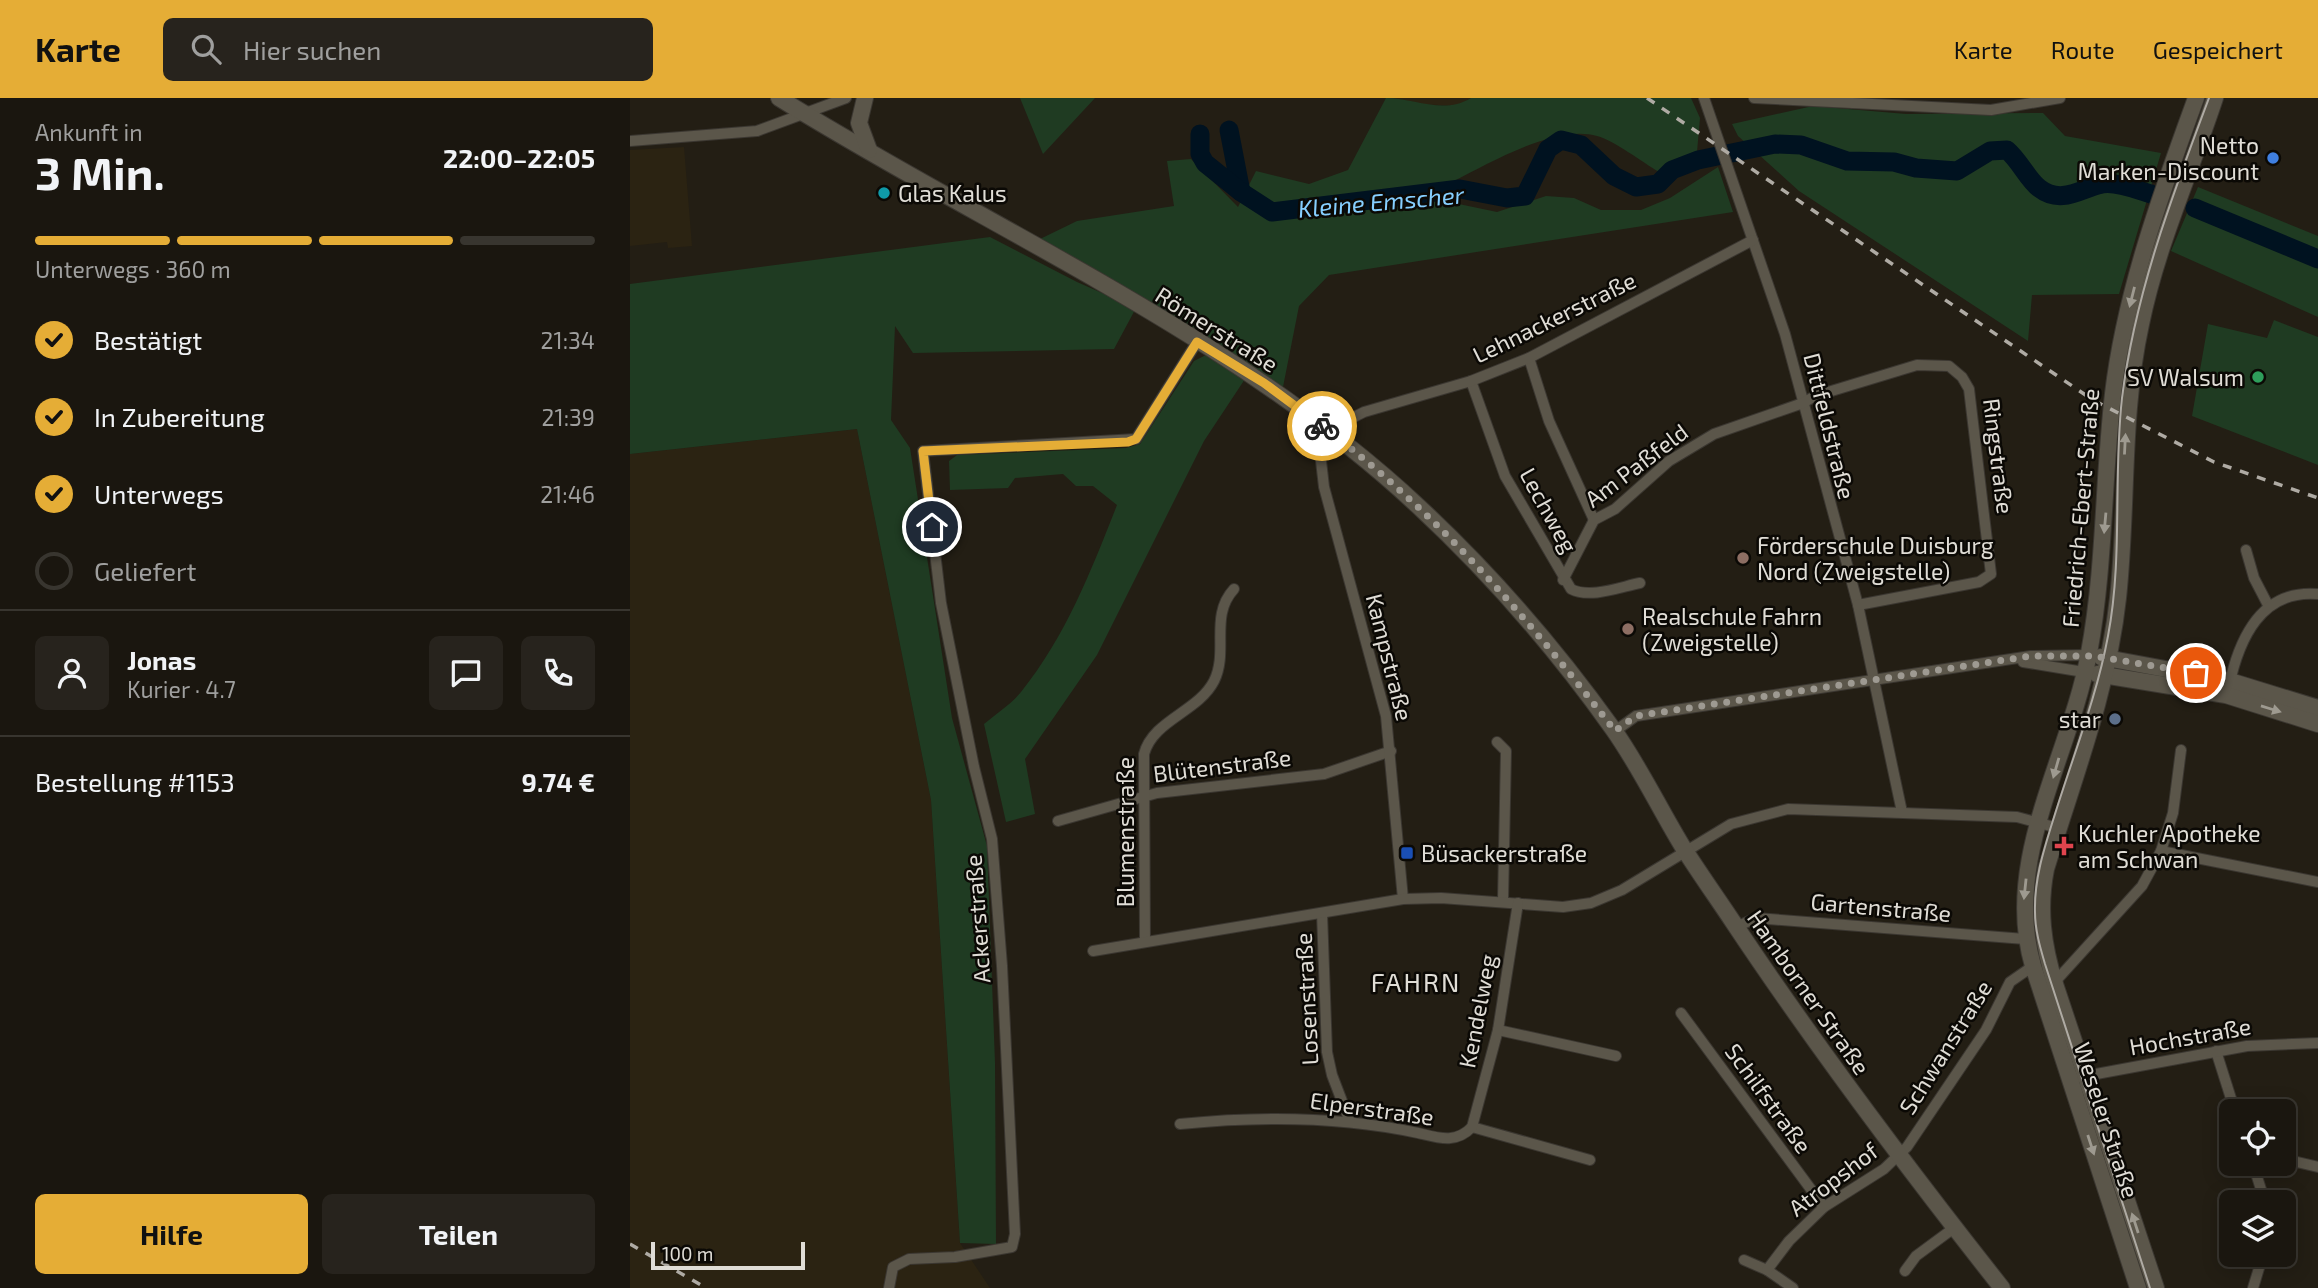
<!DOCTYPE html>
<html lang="de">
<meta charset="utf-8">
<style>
:root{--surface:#1a160f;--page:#27231d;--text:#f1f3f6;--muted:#9f9f9e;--line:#38352f;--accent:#e5ad36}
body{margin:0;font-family:"Exo 2",sans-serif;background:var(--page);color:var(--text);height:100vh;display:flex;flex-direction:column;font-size:26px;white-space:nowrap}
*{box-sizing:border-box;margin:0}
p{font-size:23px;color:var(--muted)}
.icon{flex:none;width:38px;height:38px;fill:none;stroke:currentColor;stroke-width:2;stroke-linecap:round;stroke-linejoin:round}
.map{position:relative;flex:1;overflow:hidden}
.sheet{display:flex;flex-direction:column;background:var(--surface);width:630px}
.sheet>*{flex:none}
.fabs{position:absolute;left:1589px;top:1001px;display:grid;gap:14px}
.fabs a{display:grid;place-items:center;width:77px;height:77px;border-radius:10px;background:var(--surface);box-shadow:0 4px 18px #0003,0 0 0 2px var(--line);font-size:35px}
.scale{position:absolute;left:21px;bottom:18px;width:154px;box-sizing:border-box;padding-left:7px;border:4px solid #e0ddd6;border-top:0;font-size:19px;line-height:24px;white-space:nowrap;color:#e0ddd6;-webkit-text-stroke:5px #0b0905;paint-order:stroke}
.pin{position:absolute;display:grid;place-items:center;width:60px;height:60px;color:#fff;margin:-30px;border:4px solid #fff;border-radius:50%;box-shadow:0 2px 7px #0007}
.courier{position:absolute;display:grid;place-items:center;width:70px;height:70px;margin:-35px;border:5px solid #e5ad36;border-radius:50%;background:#fff;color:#222;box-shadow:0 2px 9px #0007}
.head em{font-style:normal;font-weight:700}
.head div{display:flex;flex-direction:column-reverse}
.head{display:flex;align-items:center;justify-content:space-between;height:119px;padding:0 35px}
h1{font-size:46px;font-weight:700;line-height:52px}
.bar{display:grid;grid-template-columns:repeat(4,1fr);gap:10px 7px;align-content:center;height:84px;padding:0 35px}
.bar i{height:9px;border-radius:5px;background:var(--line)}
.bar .selected{background:var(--accent)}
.bar p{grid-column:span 4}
.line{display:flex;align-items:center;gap:18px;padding:0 35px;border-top:2px solid var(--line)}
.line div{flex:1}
.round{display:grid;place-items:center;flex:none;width:74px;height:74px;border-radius:10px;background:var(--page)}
ol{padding:0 35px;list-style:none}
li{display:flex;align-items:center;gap:21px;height:77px}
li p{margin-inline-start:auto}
li .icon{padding:7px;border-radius:50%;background:var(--accent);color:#111;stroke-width:4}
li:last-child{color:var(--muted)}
li i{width:38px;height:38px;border:4px solid var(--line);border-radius:50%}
.button{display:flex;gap:14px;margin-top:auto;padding:14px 35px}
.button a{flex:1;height:80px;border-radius:10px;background:var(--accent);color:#111;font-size:28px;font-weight:700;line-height:80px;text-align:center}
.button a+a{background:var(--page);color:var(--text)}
header{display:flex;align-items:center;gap:42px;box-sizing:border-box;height:98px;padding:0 35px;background:var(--accent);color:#111}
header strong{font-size:33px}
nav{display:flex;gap:38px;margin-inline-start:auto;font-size:24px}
.search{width:490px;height:63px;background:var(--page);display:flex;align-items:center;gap:18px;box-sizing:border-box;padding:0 24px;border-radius:10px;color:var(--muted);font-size:26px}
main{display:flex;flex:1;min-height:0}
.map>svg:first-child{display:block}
.built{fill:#2b2312}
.green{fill:#1f3b22}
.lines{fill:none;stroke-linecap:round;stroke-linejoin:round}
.river{stroke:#001220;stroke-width:19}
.street-casing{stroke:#3b3731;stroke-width:12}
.secondary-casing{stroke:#3b3731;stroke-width:18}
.street{stroke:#5b564a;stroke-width:10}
.secondary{stroke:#5b564a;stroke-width:16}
.tram{stroke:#afaba4;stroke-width:2}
.rail{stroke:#afaba4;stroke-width:3.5;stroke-dasharray:9 9;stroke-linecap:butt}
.oneway{fill:#9e9a90}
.done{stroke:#9e9a92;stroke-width:7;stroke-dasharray:0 12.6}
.route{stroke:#e5ad36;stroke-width:9}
.shop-dot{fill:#3f7fe0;stroke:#0b0905;stroke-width:2.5}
.culture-dot{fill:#0f9aa8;stroke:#0b0905;stroke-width:2.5}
.leisure-dot{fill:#2e9e5b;stroke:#0b0905;stroke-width:2.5}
.education-dot{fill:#8d6e63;stroke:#0b0905;stroke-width:2.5}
.service-dot{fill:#5c6f8a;stroke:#0b0905;stroke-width:2.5}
.health-dot{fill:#e0444e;stroke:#0b0905;stroke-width:2.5}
.transit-dot{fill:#1a4fb4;stroke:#0b0905;stroke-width:2.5}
.labels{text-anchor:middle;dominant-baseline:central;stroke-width:5;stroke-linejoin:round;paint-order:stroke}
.poi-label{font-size:23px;fill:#e0ddd6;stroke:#0b0905;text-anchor:start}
.street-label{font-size:23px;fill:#e0ddd6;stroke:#0b0905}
.water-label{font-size:24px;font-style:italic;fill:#86cfff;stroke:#0b0905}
.quarter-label{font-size:26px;letter-spacing:2px;fill:#e0ddd6;stroke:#0b0905}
</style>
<header>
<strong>Karte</strong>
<div class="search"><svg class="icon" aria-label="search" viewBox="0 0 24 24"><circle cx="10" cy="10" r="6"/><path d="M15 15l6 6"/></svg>Hier suchen</div>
<nav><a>Karte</a><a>Route</a><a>Gespeichert</a></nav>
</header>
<main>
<section class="sheet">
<div class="head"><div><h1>3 Min.</h1><p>Ankunft in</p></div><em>22:00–22:05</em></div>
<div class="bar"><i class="selected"></i><i class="selected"></i><i class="selected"></i><i></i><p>Unterwegs · 360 m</p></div>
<ol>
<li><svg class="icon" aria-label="check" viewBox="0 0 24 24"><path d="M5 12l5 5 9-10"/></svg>Bestätigt<p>21:34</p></li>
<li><svg class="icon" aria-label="check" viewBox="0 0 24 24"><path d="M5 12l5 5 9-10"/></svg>In Zubereitung<p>21:39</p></li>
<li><svg class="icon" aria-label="check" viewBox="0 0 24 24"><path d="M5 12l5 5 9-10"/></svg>Unterwegs<p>21:46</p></li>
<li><i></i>Geliefert</li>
</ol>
<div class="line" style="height:126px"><a class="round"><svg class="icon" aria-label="person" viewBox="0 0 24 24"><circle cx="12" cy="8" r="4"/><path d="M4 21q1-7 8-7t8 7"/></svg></a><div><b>Jonas</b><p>Kurier · 4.7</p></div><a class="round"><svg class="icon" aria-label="chat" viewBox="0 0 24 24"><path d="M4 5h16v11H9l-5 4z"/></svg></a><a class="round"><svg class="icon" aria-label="phone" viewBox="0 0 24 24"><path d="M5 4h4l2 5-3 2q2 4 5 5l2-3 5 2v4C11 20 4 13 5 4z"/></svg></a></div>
<div class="line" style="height:91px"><div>Bestellung #1153</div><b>9.74 €</b></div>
<div class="button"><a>Hilfe</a><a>Teilen</a></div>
</section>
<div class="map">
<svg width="1688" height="1190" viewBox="0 0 1688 1190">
<rect width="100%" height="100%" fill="#231e14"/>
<g class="built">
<polygon points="763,0 841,0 828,8 788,6"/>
<polygon points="54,49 62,148 38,150 37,144 0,148 0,52"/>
<polygon points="227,331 301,702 330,1145 360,1190 0,1190 0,356"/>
</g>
<g class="green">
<polygon points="390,0 465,0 413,56"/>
<path d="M756,0C785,0 813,17 841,0H1061L1070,20L1067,54L1029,74C1012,64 985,43 967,38C926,26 860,65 824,83V105L867,114L916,98L944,100L971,112H1011L1040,100L1088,69L1103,114L699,177L669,208L652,294L410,141L447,123L544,108L537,63L561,61L608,109L626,73L679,86L718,72Z"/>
<polygon points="1183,8 1276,16 1413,15 1435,38 1531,55 1489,196 1402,197 1398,243 1169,93 1108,38 1102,26"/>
<polygon points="1568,89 1688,138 1688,219 1541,153"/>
<polygon points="360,139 447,184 506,210 484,251 283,255 265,228 261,322 280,350 322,620 357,748 365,965 366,1146 330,1145 301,702 227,331 0,356 0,186"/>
<polygon points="1644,222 1688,239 1688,367 1562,318 1578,226 1637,240"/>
<path d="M576,257L615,281L574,343L467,557L395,661L405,716L376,724L354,626C366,616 381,606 391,594C436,538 461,473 487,407L463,388H446L433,376L385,380L378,390L320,392L319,363L327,357L496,350L510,346L564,263Z"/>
</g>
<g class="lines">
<g class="river">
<polyline points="599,32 611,94"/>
<path d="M570,36V56L575,65L611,94L642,114L830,91L877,100L895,98L918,51L931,42L951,47L984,78L1006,89L1028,86L1042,72L1068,62L1145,46L1171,47L1217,63L1264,64L1286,70L1327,73L1360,53L1377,52C1390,63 1398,82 1409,90C1432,108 1453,89 1472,86C1487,83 1507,92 1521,96"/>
<polyline points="1565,110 1688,161"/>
</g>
<g class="street-casing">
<g id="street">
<polyline points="1074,0 1155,236 1228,507 1272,714"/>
<polyline points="1124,0 1361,12 1430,0"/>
<polyline points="0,43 127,33 216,0"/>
<polyline points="899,260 919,323 964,422"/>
<path d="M841,283L875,378L941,491C960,501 990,489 1010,485"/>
<polyline points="1616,452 1624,480 1638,507"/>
<polyline points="933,482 964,422 985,411 1039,363 1084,336 1173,305 1185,298 1287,267 1319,268 1332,279 1339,291 1361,476 1349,484 1228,507"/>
<polyline points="1393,564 1454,574"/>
<path d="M1599,588C1609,541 1631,491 1688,496"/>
<polyline points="985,633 1006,618 1401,558 1458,557"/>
<polyline points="867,644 876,653 873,803"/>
<polyline points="428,723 527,695 694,676 761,653"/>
<polyline points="1531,753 1688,784"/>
<polyline points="773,801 756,618 694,389 690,354 698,332 734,314 841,283 899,260 1123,142"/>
<polyline points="692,815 697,954 702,977 720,1024"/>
<polyline points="1106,829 1126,820 1395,841"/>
<path d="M515,843L514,656C523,622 568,614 584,583C599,553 579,518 604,491"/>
<polyline points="463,853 773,801 811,800 933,809 961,805 992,792 1101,726 1158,711 1387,719 1428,730"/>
<polyline points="1423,886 1512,788 1531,753 1543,715 1551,652"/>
<polyline points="1051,915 1194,1109"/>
<polyline points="868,932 986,958"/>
<polyline points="1586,953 1605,1013"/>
<polyline points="1450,979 1617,948 1688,945"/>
<path d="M550,1026C630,1018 709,1018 788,1035C809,1040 826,1046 842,1029L960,1062"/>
<polyline points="842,1029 868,932 888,805"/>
<polyline points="1654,1061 1688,1069"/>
<polyline points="1623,1066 1635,1104"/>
<polyline points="1624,1070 1639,1066"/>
<polyline points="1114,1162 1137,1172 1163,1190"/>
<polyline points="1137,1172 1159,1143 1194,1109 1254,1071 1277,1049 1356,932 1380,884 1403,868"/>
<polyline points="1275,1173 1286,1158 1324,1130"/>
<polyline points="259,1190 263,1169 279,1161 325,1159 382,1149 385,1136 372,868 362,741 344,669 311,505 293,353 506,341 567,244"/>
<polyline points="1623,1190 1633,1157"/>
</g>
</g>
<g class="secondary-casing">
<g id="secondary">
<path d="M149,0C361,132 604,236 788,408C860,475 926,551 983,631C1010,669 1030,712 1054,751C1070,776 1087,800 1103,824C1187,950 1278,1071 1372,1190"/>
<polyline points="235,0 229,25 239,52"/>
<polyline points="1471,559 1600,583 1688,610"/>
<polyline points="1467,576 1596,597 1688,626"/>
<path d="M1508,1190L1403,868C1372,761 1440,659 1459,555C1475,469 1473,382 1483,296C1495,194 1531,96 1566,0"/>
<path d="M1526,1190L1425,886C1413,847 1408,811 1416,771C1443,682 1478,593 1488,500C1498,408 1491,317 1511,226C1527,148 1560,76 1585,0"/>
</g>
</g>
<use href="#street" class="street"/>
<use href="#secondary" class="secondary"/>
<path class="tram" d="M1520,1190L1415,866C1410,849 1405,832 1405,814C1404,780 1415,748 1425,716C1443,658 1467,598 1478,538C1493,460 1483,379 1492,300C1505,196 1542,98 1579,0"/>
<g class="rail">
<polyline points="1017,0 1463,302 1584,364 1688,400"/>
<polyline points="0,1146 76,1190"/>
</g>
</g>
<defs><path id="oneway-solid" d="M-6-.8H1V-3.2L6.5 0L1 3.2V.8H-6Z" transform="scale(1.75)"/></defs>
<g class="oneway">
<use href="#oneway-solid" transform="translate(1502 199) rotate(104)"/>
<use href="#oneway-solid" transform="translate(1495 346) rotate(-87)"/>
<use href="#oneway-solid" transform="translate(1475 425) rotate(95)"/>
<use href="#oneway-solid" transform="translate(1641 611) rotate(17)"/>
<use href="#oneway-solid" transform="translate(1426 670) rotate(106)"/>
<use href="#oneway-solid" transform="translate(1395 791) rotate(96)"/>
<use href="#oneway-solid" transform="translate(1461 1047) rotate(72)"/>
<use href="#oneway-solid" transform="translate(1505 1125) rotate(-108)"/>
</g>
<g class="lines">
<path class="done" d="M692,328C807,414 898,520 985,633L1006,618L1401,558H1464L1566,575"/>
<polyline class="route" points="302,429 293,353 498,344 506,341 567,244 634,285 692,328"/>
</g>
<circle class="shop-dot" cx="1643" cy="60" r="7"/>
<circle class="culture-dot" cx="254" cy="95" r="7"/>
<circle class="leisure-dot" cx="1628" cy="279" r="7"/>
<g class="education-dot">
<circle cx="1113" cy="460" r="7"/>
<circle cx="998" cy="531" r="7"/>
</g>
<circle class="service-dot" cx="1485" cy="621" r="7"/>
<path class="health-dot" d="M1430.5 737.5h7v7h7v7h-7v7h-7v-7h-7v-7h7z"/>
<rect class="transit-dot" x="770" y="748" width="14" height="14" rx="3.5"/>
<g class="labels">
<g class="poi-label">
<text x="1629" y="47" text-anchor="end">Netto<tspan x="1629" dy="26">Marken-Discount</tspan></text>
<text x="268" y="95">Glas Kalus</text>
<text x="1614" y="279" text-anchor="end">SV Walsum</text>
<text x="1127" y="447">Förderschule Duisburg<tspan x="1127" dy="26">Nord (Zweigstelle)</tspan></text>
<text x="1012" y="518">Realschule Fahrn<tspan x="1012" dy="26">(Zweigstelle)</tspan></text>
<text x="1471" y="621" text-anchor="end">star</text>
<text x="1448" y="735">Kuchler Apotheke<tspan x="1448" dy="26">am Schwan</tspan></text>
<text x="791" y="755">Büsackerstraße</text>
</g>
<g class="street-label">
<text transform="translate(924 219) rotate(-26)">Lehnackerstraße</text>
<text transform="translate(587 231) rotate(32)">Römerstraße</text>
<text transform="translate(1200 328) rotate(76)">Dittfeldstraße</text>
<text transform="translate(1369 358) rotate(83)">Ringstraße</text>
<text transform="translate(1006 367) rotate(-37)">Am Paßfeld</text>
<text transform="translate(1450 410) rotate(-85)">Friedrich-Ebert-Straße</text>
<text transform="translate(919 412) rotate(61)">Lechweg</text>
<text transform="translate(760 559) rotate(76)">Kampstraße</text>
<text transform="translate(592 667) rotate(-7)">Blütenstraße</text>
<text transform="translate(495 734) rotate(-90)">Blumenstraße</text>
<text transform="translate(1251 809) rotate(5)">Gartenstraße</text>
<text transform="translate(347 821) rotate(-94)">Ackerstraße</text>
<text transform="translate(1179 894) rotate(55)">Hamborner Straße</text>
<text transform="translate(676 901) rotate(-93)">Losenstraße</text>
<text transform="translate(847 913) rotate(-79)">Kendelweg</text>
<text transform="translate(1560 938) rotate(-10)">Hochstraße</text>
<text transform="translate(1315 949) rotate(-58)">Schwanstraße</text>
<text transform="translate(1139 1000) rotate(54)">Schilfstraße</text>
<text transform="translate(742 1010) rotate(8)">Elperstraße</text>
<text transform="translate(1477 1022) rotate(72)">Weseler Straße</text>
<text transform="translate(1203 1081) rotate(-37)">Atropshof</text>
</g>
<g class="water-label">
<text transform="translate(751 103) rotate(-5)">Kleine Emscher</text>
</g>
<g class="quarter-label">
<text x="786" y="883">FAHRN</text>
</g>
</g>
</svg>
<div class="fabs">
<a><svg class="icon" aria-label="locate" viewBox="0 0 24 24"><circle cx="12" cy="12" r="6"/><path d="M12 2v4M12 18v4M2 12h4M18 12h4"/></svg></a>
<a><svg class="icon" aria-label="layers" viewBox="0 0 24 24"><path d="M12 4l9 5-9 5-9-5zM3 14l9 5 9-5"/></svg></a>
</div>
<div class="scale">100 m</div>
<div class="pin" style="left:1566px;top:575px;background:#ea580c"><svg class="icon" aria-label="bag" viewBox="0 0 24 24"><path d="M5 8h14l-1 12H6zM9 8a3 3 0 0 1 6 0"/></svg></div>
<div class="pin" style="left:302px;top:429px;background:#1f2937"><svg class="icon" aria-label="home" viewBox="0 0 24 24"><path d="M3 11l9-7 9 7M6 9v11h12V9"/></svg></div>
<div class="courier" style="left:692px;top:328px"><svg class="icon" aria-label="bike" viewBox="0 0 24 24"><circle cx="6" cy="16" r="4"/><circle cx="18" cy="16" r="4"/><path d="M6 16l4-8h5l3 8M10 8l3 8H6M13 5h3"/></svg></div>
</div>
</main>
